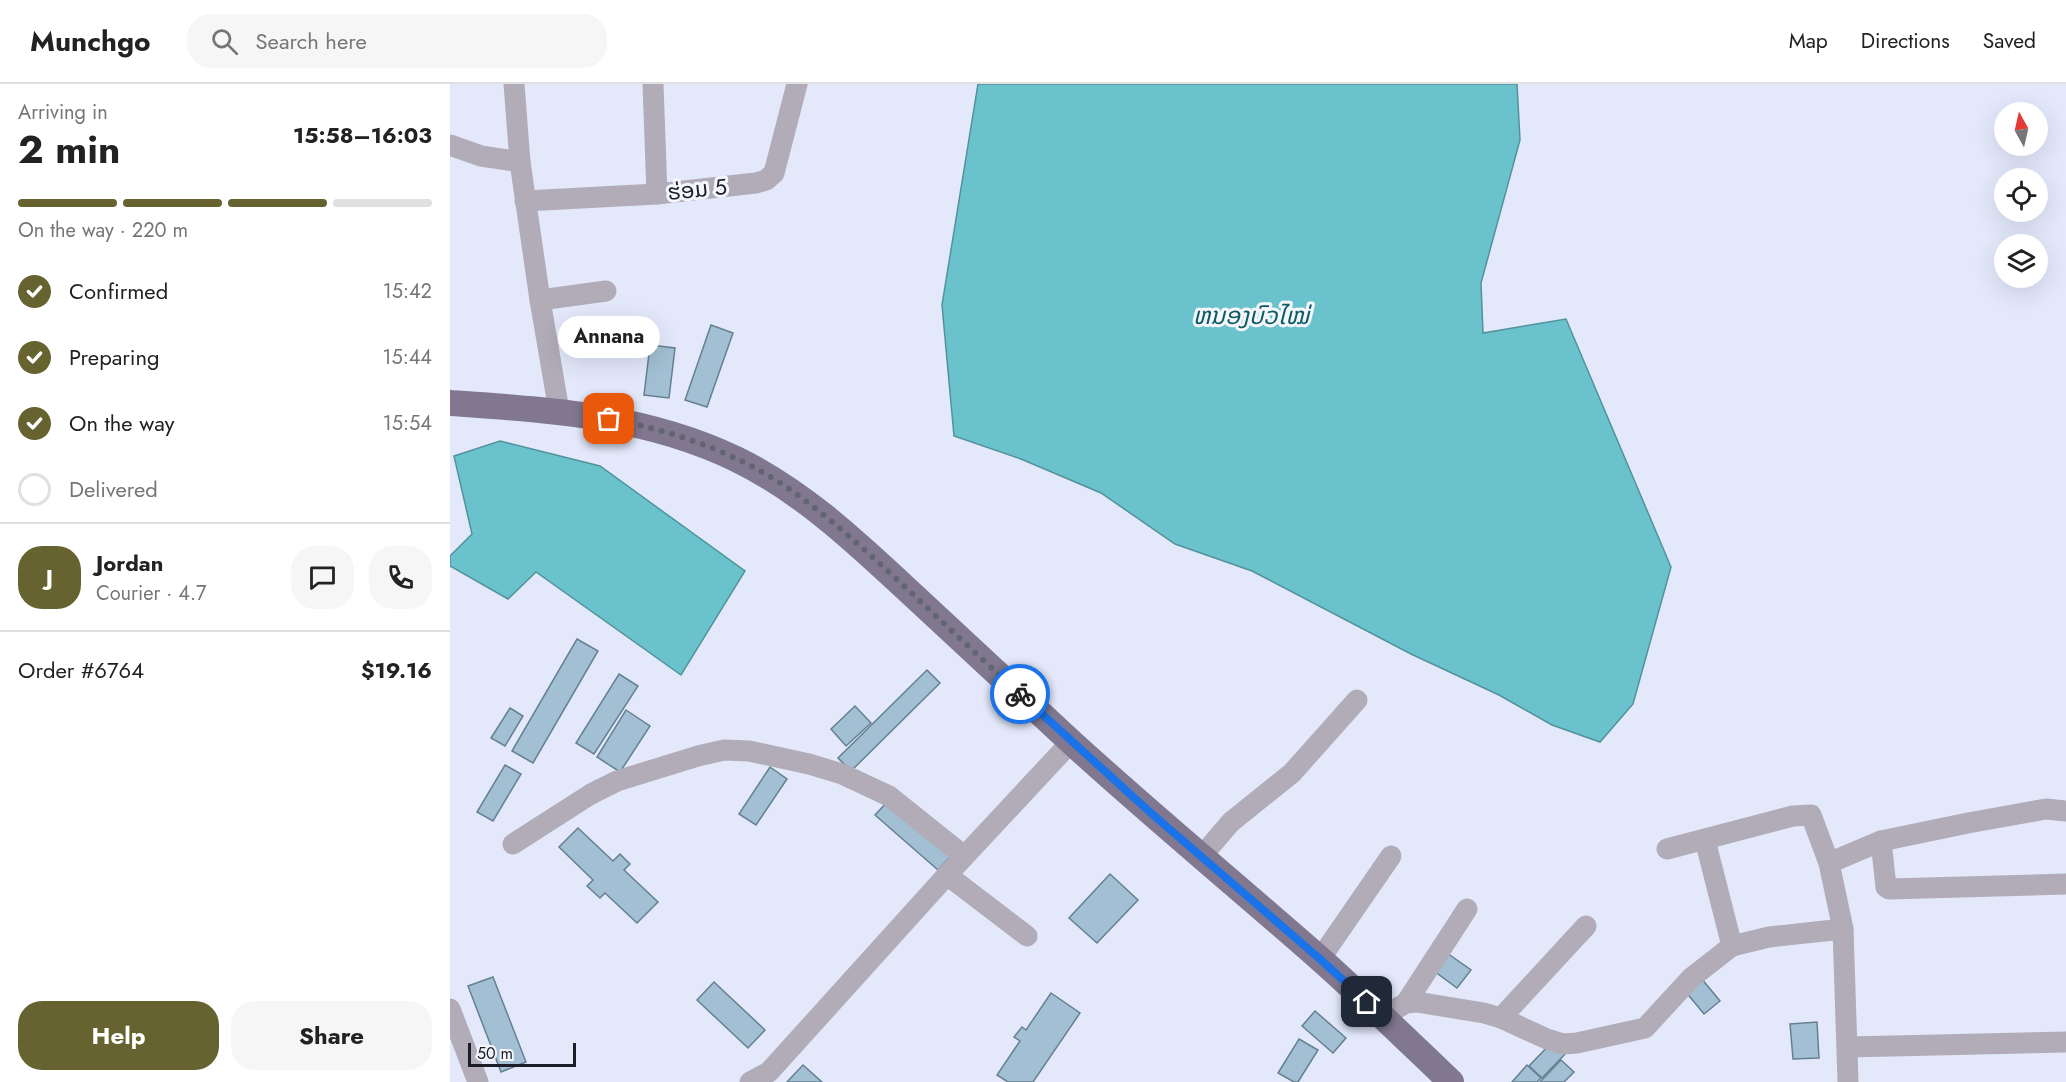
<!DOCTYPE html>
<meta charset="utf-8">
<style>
:root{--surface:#fff;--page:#f6f6f6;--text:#222;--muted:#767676;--line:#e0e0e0;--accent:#666330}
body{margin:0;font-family:Jost,"Noto Sans Lao",sans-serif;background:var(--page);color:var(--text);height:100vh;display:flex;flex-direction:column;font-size:22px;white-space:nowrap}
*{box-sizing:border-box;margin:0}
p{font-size:20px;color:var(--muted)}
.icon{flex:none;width:33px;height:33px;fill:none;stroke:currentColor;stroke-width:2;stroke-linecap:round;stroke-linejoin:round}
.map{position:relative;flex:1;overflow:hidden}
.drawer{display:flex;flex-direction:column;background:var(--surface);width:450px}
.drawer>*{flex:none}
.needle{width:39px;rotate:352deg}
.buttons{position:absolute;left:1544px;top:18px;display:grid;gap:12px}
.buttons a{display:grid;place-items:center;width:54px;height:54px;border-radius:50%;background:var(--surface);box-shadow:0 6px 24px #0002;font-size:30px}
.scale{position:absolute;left:18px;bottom:15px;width:108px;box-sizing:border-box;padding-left:6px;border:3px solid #1b1e29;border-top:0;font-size:16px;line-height:21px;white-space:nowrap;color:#1b1e29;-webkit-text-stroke:4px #f4f6fc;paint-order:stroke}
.pin{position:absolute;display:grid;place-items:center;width:51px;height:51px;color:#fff;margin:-26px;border-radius:12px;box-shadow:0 3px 9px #0006}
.courier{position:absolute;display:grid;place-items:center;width:60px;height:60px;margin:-30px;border:4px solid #1a73e8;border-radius:50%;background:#fff;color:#222;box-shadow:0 2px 8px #0007}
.bubble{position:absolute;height:42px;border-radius:21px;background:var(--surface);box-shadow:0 6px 24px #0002;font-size:20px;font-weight:700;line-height:42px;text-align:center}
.summary em{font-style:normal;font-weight:700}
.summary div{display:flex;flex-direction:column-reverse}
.summary{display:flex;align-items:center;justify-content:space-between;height:102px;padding:0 18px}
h1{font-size:39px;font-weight:700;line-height:45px}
.bar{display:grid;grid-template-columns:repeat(4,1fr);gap:9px 6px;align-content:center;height:72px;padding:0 18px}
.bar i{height:8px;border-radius:4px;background:var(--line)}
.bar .current{background:var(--accent)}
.bar p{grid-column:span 4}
.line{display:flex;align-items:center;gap:15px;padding:0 18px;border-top:2px solid var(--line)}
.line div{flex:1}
.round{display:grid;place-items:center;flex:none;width:63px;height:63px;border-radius:24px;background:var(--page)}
ol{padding:0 18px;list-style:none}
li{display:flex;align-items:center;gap:18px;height:66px}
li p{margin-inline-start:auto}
li .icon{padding:6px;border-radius:50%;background:var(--accent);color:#fff;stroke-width:4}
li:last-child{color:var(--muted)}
li i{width:33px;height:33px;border:3px solid var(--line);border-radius:50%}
.primary-button{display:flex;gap:12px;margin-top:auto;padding:12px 18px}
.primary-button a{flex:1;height:69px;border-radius:24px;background:var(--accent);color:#fff;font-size:24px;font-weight:700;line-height:69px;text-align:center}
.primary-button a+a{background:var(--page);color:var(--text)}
header{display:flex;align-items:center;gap:36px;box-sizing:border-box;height:84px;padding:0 30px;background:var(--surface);border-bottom:2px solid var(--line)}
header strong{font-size:28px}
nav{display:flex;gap:33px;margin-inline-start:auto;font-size:21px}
.search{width:420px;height:54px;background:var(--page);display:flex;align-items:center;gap:15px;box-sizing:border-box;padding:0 21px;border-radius:24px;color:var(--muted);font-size:22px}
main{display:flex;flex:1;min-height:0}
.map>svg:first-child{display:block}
.water{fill:#6ac3cc;stroke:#52929b;stroke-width:1.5}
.building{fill:#a2bfd3;stroke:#658092;stroke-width:1.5}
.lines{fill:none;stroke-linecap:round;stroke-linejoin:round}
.minor{stroke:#b1acb8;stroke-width:21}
.major{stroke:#81788f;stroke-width:26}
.done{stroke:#616572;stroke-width:6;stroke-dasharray:0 10.8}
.route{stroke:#1a73e8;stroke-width:8}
.labels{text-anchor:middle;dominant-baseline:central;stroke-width:6;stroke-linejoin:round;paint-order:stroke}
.street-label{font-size:22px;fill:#1b1e29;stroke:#f4f6fc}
.water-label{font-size:24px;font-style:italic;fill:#0e5c63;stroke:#f4f6fc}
</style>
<header>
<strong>Munchgo</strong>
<div class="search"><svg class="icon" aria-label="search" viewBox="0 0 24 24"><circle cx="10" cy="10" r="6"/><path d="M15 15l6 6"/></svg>Search here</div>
<nav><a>Map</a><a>Directions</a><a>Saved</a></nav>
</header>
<main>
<section class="drawer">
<div class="summary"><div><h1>2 min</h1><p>Arriving in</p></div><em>15:58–16:03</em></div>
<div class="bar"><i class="current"></i><i class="current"></i><i class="current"></i><i></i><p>On the way · 220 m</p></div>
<ol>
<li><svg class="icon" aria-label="check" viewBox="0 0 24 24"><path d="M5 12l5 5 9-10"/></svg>Confirmed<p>15:42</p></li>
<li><svg class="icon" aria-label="check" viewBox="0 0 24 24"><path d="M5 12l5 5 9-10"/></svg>Preparing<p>15:44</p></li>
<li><svg class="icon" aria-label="check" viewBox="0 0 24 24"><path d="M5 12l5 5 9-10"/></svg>On the way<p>15:54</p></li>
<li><i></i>Delivered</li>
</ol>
<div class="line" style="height:108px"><b class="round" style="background:var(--accent);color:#fff">J</b><div><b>Jordan</b><p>Courier · 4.7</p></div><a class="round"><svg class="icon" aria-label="chat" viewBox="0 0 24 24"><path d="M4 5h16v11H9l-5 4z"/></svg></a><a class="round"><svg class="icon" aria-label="phone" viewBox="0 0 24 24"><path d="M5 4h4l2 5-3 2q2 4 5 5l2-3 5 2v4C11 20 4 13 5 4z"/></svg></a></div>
<div class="line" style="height:78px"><div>Order #6764</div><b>$19.16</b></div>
<div class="primary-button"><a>Help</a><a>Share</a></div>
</section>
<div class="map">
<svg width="1616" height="998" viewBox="0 0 1616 998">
<rect width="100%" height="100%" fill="#e3e9fb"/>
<g class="water">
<polygon points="528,0 1067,0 1070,56 1031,199 1033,249 1116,235 1221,483 1183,620 1150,658 1102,641 1049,611 961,570 802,487 725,460 651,409 571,375 504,352 492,221"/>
<polygon points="50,357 150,382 295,487 231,591 86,488 58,515 0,482 0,472 22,450 4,372"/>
</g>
<g class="building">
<polygon points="261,241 283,249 257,323 235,316"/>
<polygon points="200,261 225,264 219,314 194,311"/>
<polygon points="127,555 148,567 83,679 62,667"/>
<polygon points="477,586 490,599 401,687 388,674"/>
<polygon points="169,590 188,602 144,670 126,659"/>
<polygon points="405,622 421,639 396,662 381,645"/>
<polygon points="60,624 73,632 55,662 41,654"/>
<polygon points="176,626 200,642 170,688 147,673"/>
<polygon points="55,681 71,690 43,737 27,728"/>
<polygon points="320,683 337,695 306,741 289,730"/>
<polygon points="439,716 501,772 488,786 425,731"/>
<polygon points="128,744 163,777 170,770 180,780 174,786 208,818 187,839 155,809 150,814 137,802 143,796 109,763"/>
<polygon points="660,790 688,816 647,859 619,834"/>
<polygon points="997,869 1021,886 1007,904 984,887"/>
<polygon points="43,893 76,978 51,988 18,902"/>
<polygon points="1251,894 1270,917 1254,930 1235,907"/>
<polygon points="264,898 315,946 298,964 247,916"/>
<polygon points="601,909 630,929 583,998 558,998 547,991 570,957 564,953 572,943 576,946"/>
<polygon points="865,927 896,954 883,969 852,942"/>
<polygon points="1367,938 1369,974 1343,975 1340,940"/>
<polygon points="849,955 868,966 848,998 844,998 828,989"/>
<polygon points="1103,957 1116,969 1092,994 1079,982"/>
<polygon points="1111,976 1124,988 1114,998 1090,998"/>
<polygon points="353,981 372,998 337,998"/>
<polygon points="1077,981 1091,994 1087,998 1062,998"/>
</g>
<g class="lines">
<g class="minor">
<polyline points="64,0 70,78 90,216 109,327"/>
<polyline points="203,0 207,110"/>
<polyline points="0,61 31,72 70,78"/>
<polyline points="75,117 207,110 306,99 316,96 324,89 347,0"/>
<polyline points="90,216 156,207"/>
<polyline points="1431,757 1436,803 1439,805 1616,800"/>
<polyline points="63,760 141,710 167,697 248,672 274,666 299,667 359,680 392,690 439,712 514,772"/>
<polyline points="1217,765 1343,732 1361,731 1379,779 1393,845 1398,998"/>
<polyline points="751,773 781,738 842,689 907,616"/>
<polyline points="1379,779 1431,757 1518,739 1596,725 1616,727"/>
<polyline points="497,791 577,852"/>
<polyline points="1282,862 1319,853 1393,845"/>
<polyline points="870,875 941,772"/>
<polyline points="956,919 1017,825"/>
<polyline points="0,925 28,998"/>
<polyline points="932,933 956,919 967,918 1034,929 1051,934 1097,955 1113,960 1127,959 1195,944 1241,894 1282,862 1255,756"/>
<polyline points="1051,934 1136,842"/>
<polyline points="1398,963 1616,958"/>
<polyline points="300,998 319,988 497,791 621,658"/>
</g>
<path class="major" d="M0,319C100,326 194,331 286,375C354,408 408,460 464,512C516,560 567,608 619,656C701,731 786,801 869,874C914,914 957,956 1001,998"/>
</g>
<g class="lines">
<path class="done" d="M159,335C226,347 294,371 349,412C386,439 419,470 453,501C492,538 531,574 570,610"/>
<polyline class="route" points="570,610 702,730 870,875 917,918"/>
</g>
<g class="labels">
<g class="street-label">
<text transform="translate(247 105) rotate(-6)">ຮ່ອມ 5</text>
</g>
<g class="water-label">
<text x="801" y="231">ຫນອງບົວໄໝ່</text>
</g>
</g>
</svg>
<div class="buttons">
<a><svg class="needle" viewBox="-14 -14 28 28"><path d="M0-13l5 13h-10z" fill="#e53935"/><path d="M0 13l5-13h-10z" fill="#767676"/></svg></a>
<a><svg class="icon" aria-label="locate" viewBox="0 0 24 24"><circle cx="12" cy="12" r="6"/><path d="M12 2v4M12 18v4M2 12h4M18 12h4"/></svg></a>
<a><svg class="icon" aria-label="layers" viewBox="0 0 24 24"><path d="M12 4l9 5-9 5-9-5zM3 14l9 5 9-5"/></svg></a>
</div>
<div class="scale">50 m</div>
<div class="pin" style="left:159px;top:335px;background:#ea580c"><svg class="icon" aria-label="bag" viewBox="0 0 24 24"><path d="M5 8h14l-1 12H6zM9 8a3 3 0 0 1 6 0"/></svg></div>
<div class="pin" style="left:917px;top:918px;background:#1f2937"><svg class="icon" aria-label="home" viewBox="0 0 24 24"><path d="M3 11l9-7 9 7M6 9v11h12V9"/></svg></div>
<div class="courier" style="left:570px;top:610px"><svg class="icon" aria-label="bike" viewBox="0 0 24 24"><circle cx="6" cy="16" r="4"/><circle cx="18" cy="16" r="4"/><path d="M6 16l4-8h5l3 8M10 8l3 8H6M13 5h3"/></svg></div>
<div class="bubble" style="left:108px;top:232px;width:102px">Annana</div>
</div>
</main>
